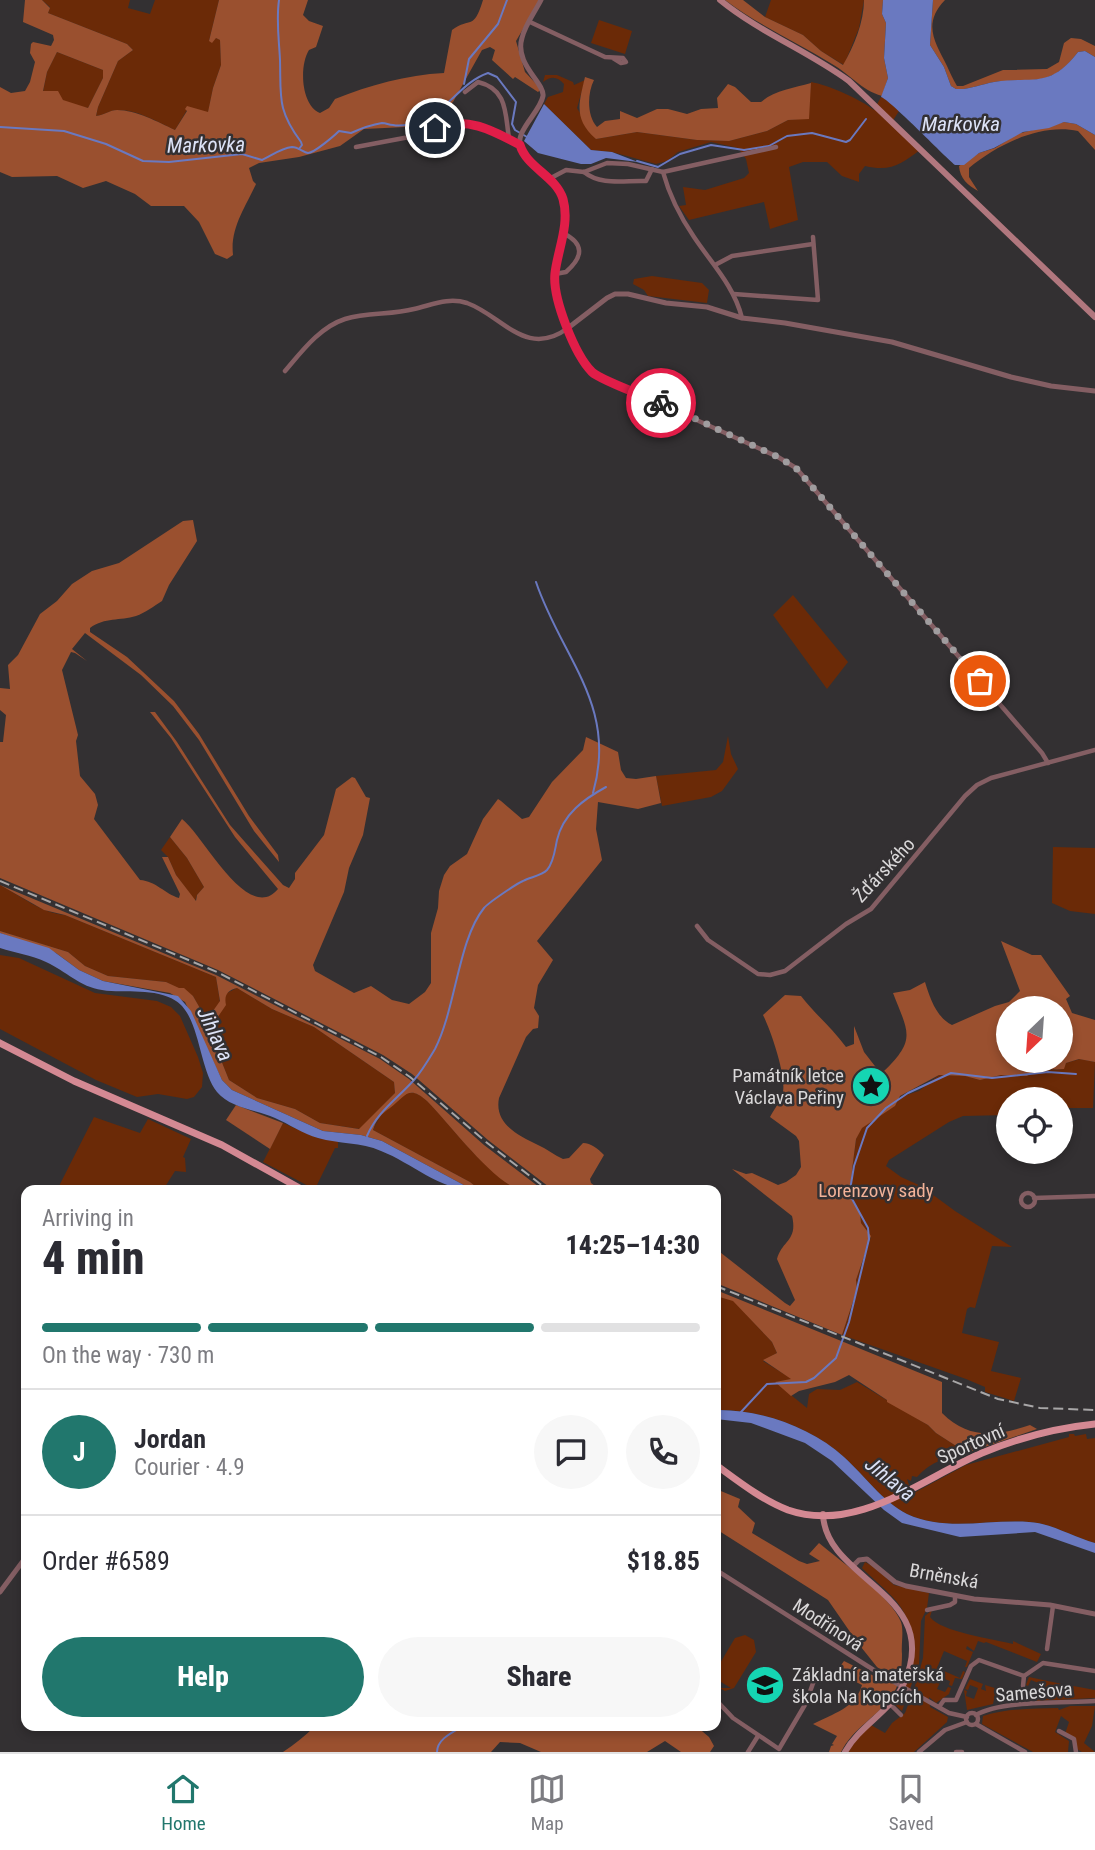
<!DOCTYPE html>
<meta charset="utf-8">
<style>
:root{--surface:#fff;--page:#f7f7f7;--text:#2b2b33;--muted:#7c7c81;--line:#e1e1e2;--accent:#21776d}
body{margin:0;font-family:"Roboto Condensed",sans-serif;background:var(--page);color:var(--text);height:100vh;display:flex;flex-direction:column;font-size:26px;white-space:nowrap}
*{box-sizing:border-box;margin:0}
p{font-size:23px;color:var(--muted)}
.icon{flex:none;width:38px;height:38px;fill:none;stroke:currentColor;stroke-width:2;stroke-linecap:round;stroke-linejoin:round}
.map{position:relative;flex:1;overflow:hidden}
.drawer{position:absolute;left:21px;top:1185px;width:700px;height:546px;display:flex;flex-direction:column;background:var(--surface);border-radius:14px;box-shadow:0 4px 10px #0003}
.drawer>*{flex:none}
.needle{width:46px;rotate:205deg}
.tools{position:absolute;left:996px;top:996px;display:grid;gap:14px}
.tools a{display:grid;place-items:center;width:77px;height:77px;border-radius:50%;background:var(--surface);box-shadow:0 4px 10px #0003;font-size:35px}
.pin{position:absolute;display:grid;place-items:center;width:60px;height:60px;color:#fff;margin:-30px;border:4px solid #fff;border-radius:50%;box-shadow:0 2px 7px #0007}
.courier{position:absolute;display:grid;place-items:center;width:70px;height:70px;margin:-35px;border:5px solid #e11d48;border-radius:50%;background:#fff;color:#222;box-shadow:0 2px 9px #0007}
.summary em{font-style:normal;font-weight:800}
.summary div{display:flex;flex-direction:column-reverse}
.summary{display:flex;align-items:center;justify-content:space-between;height:119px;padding:0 21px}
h1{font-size:46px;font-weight:800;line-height:52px}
.bar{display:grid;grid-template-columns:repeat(4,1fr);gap:10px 7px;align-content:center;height:84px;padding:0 21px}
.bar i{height:9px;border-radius:5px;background:var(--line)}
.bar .current{background:var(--accent)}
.bar p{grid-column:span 4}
.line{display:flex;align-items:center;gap:18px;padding:0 21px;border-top:2px solid var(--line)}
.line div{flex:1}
.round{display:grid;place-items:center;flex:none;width:74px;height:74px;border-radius:37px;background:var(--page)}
.primary-button{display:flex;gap:14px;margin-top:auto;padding:14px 21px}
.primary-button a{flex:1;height:80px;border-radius:42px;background:var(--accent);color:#fff;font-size:28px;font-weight:800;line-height:80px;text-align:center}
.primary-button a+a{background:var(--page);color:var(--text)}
.dock{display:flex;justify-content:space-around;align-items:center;height:98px;border-top:2px solid var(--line);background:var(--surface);font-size:19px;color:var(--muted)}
.dock a{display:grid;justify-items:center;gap:4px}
.dock .current{color:var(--accent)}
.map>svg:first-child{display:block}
.green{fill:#6b2a07}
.forest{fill:#9a502f;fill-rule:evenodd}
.water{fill:#6a79c0}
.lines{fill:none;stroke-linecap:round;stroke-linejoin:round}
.stream{stroke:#6a79c0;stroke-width:2}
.minor{stroke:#845e63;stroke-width:4.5}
.tertiary{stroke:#845e63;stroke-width:5}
.secondary{stroke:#b1777e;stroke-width:6}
.primary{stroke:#d48993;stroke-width:7}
.rail{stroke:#a8a6a7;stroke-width:2;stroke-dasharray:10 5;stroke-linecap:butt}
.done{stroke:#a09d9f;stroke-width:7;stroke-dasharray:0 12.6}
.route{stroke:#e11d48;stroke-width:9}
.labels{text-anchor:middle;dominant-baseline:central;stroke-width:5;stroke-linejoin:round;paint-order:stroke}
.street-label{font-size:19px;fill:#dad8d9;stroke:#333032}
.poi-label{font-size:19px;fill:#dad8d9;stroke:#333032;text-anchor:end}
.park-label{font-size:19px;fill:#f2b298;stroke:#333032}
.water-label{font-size:21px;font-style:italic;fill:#dde3f7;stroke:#333032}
</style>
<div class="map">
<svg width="1095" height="1752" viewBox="0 0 1095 1752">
<rect width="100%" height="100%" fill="#333032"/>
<g class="green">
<path d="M42,0H130L128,8L150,14L155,0H219L209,41L216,38L220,40L221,65L213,88L208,113L187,110L175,130C158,122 136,109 117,110C110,110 104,115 96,116L98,107L118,61L133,50L127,44L48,13L50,7Z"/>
<polygon points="771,0 864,0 859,28 844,65 821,51 803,35 765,17"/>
<polygon points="599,20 632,31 625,54 591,43"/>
<path d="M57,52L103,70V78L88,108C82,107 72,105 66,102C53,95 64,92 43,92L47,72Z"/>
<path d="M545,75H557L573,82L574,85L585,80L577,108L596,139L637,132L697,140L729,141L767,131L788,120L808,118L811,82C828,85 860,99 874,110L881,97L888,99L899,111L892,122L921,149C902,164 891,172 865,166L859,174V182L842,176L827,162H803L789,167L798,220L770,229L764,202L689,220L679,206L686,205L683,187L705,190L744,178L749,173L746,159L738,148L711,142L678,152L667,161L656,164L612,152L591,150L544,104L548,97L563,92L564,84C557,76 551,76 543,82Z"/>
<polygon points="652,276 702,283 709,290 707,303 648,296 644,290 633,284 634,279"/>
<polygon points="793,595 848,662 827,689 773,615"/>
<polygon points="728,736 731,754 738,769 722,791 711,797 662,806 656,776 716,770 723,762"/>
<polygon points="170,837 187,858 204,887 197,895 195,901 176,875 168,857 161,850"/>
<polygon points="1053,847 1095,848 1095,914 1070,911 1052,903"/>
<path d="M0,885C21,896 41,913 65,915L216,977L220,1002L208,1018L205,1017L193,996L166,982L108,976L85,966L68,952L0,931Z"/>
<polygon points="0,955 19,958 95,993 157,1001 171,1007 180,1016 198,1057 203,1073 202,1087 194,1097 187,1099 158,1094 137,1097 96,1080 0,1029"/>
<polygon points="237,988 272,1009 314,1027 394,1082 395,1093 360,1129 320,1123 295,1109 257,1098 229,1080 209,1030 227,993"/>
<path d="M1080,1059L1095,1062L1093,1108H1061L1060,1099H1008V1115L963,1116L949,1122L889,1160L886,1166L901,1177L921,1186L955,1211L1012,1247L992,1246L975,1308L970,1307L967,1309L962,1333L999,1342L991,1371L1021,1378L1014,1401L985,1392V1387L966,1379L842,1335L857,1289L856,1280L871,1237L861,1223L860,1213L851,1197L852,1170L856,1139L861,1128L895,1106L900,1097L919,1091L939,1075L965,1076L980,1080L1001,1075L1026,1076C1039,1066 1048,1071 1063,1069L1066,1063Z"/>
<path d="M404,1093H415L423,1097C455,1128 481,1171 522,1190H480L470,1182L373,1130L383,1111Z"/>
<polygon points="94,1117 140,1133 148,1119 191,1139 183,1157 185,1158 186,1172 175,1171 163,1190 57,1190"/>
<polygon points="283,1123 318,1138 338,1141 338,1148 335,1148 317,1185 325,1190 316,1190 263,1162"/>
<path d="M716,1296L733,1300L772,1342L777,1353L763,1361L792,1379L775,1382L807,1408L809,1394L817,1389L840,1390L857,1382L928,1425L936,1433L967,1453C949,1456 930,1462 917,1477L912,1476L911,1481L907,1479L912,1494L966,1465L1069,1437V1434H1074L1075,1436L1086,1434L1087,1439L1095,1438V1543C1073,1537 1051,1523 1029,1522C988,1519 946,1532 907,1514C883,1502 864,1475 844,1457C811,1427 760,1409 716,1410Z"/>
<path d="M865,1562L876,1568L894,1585L929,1593L927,1608L921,1621L919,1664L902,1711L894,1704C916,1673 922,1634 897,1602C887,1590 873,1579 862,1568Z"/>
<path d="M932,1610L930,1617C941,1632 993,1639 1013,1644V1641L1041,1654L1037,1662L986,1642L984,1643L978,1641L974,1651L967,1646L966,1649L973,1652L967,1667H965L967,1661L944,1651L937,1668L960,1678L963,1671L965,1672L962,1679L955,1678L952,1686L949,1685L950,1681L942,1678L937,1689L945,1692L948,1687L951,1688L949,1694L936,1703L929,1697L930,1707L948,1717L947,1722L914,1752H848L858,1737L871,1725L885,1733L892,1723L905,1713L915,1686L923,1658L925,1616Z"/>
<polygon points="745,1635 754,1640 756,1652 734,1688 725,1691 716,1686 716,1683 721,1688 731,1688 716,1679 716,1670 735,1638"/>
<polygon points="1029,1677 1062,1684 1062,1686 1067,1687 1068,1685 1095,1690 1095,1698 1035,1701 1013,1691 1014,1689 1024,1689 1026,1693 1041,1696 1043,1685 1031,1680 1028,1686 1026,1685"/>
<polygon points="970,1679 983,1684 981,1689 986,1691 985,1685 1001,1690 995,1694 993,1704 967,1710 964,1690 967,1691 966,1696 974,1699 978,1688 970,1685 968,1690 965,1689"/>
<path d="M1070,1706H1095L1092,1726L1084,1743L1095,1752H1082L1077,1749L1075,1739L1065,1734L1069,1722L1061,1716L1055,1732L1069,1741L1068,1752H1033L982,1724L983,1716C1007,1708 1033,1709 1058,1708L1059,1710Z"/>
</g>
<g class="forest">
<path d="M25,0H42L50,8L48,13L127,44L133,50L118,61L98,107L96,116C104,115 110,110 117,110C136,110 158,122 175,130L187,111L185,109L187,106L208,112L213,88L221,65L220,40L216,38L212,43L209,41L219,0H308L303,15L309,21L323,26L316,47L309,50C299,66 301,105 320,113L329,108L335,99C370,85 406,75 444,73L452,30C471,16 473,32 483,0H540L516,41L525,72L541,89L538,92L515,77L513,79L492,60L495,50L490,47L482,50L453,102L431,120L405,127L364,129L340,146L299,157L259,163L249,168L253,181L256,184C245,208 230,228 233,255L227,259L215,254L199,222L184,206H151L135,194L106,181L83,188L57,176L12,177L0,172V87L11,93L25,91L30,82L35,62L30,53L31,44L33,42L51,46L54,40L53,35L23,22ZM57,52L103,70V78L88,108L63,100L58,91H43L47,72Z"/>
<path d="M725,0H743L765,17L803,35L821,51L843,65C854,46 864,22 864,0H883L882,14L886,23L884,58L888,78L882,96C861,90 850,74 832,64C797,42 758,25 725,0Z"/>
<path d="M933,0H945C922,24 935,42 947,66C950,73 953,79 957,86H963L1003,70L1047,69L1059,62L1064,43L1071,38L1081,39L1095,46V57L1085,51L1078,52C1050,89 1034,77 994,82C982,84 969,90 956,89L951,86L944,67L930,45Z"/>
<path d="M585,77L594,80C587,94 587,116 597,127L605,121L620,119V111L637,118L657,109H668L687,114L701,109L718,108L717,98L728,84L735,87L751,102H761C775,90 794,88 811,83L809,119L788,120L767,131L729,141L697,140L637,132L596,139C573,119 579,103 585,77Z"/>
<path d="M1064,122L1076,124L1095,135V150L1078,131C1040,123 997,145 969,168V177L978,191C968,185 960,179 959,166L979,153L995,148L1017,134Z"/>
<path d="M193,520L197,541L169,585L162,601C154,606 145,613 136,616C120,621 105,617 90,628V632L127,657L174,701L199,734L249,816L278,855L279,862L254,831L199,740L173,706L141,675L85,633L72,649L87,661L75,653L71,652L62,670L78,735L76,741L80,776L95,794L98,805L94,819L140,880C156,881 165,894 179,898L180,894L162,857H168L176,875L196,901L197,895L204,887L187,858L170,837L182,819C204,836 248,925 278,889L235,837L171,738L150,712H155L177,742L230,825L283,885L289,888L295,879V873L324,835L336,789L352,777L355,778L366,797L370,798L363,835L349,868L344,892L313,965L315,971L354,993L371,986L392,1000L409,1004L425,992L431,983V933L438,908L439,891L444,875L450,866L467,854L483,819L498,799L501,801L522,819L529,817L552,782L583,750L586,737L618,752L621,770L626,778L636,779L656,776L661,803L638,809L598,802L596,829L602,860L537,941L553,960L538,985L534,1008L539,1016L538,1028L533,1029L526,1037L499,1098C494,1124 518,1135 538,1145C547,1149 554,1155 563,1159L569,1158L583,1143C591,1143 598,1149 604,1155L590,1179L591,1183L600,1190H553L488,1140L412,1074L383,1055L218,970L0,878V742H3L6,715L0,710V688L10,689L8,665L18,655L40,614L57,601L72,584L92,571L119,563L183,521Z"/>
<path d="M0,885L216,975L380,1059L409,1079L484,1145L543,1190C536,1190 528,1191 521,1190C493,1183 449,1123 427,1101C408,1084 405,1097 390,1108C382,1113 376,1120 373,1130L470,1182L480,1190H473L382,1141L361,1135L323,1131L232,1090L222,1080L185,1002L170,993L103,981L79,970L56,953L0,933V931L68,952L85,966L108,976L166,982L179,988H184L193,996L205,1017L208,1018L220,1001L216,977L65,915L44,910ZM237,988L272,1009L314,1027L394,1082L395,1093L359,1129L320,1123L295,1109L257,1098L229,1080L209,1030L226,1005C224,996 227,990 237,988Z"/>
<path d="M1001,941L1032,955H1041L1070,996L1066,999L1072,1013L1095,1020V1062L1079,1059L1066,1063L1064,1069C1049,1071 1039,1065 1027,1076L1001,1075L980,1080L965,1076L939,1075L900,1096L895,1106L862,1128L856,1139L852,1170L851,1197L860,1213L861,1223L871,1236L856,1280L857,1289L842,1335L716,1283V1249L785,1303L790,1306L795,1300L777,1259C782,1240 798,1241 792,1216L732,1169L746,1174L752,1173L778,1185L786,1182L796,1175L801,1167L799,1141L796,1136L770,1117C774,1109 781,1101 783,1092C786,1075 771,1031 763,1015L785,995L801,996C815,1014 832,1028 846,1047L854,1044V1026L864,1052L878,1070L884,1071C917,1039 908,1032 893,993L910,990L925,982C930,998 936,1017 952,1025L995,1006L1009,1002L1020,991ZM1008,1008H1060V1060H1008Z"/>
<polygon points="236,1105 283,1123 270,1149 226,1120"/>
<path d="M716,1290L942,1382V1413C969,1440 997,1436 1030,1425L1037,1429L967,1453L936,1433L928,1425L887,1402V1400L849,1375L835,1382L799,1391L791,1396L775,1382L791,1379L763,1360L777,1353L772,1342L733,1301L716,1296Z"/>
<path d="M716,1489L740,1499L738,1507L755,1523L752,1533L799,1561L807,1564L820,1561L809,1554L819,1543C840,1561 892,1597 901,1622C904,1631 901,1644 902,1654C902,1669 900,1684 892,1696C877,1717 853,1728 841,1752H829L831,1746L834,1745L832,1744L837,1736L813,1724C832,1714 856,1708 862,1685L846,1677L834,1675L844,1661L884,1681L888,1675L877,1667L857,1642L828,1600L716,1529Z"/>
<path d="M315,1726H696L709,1737L714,1746L710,1752H681L665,1741L647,1752H541L520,1743L500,1742L491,1752H283C295,1744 305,1736 315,1726Z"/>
</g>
<g class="water">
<path d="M883,0H933L930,45L944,67L951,86L956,89C969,90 982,84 994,82C1035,76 1049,89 1078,52L1085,51L1095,57V135L1076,124L1064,122L1049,128L1023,132L994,148L979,153L964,165H955C943,155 889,99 881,97L888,78L884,58L886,23L882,14Z"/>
<polygon points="544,104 591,150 612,152 638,162 606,158 591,164 581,164 538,153 524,141"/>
<path d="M0,933L49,948L79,970L103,981L178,996L191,1011L222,1080L232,1090L323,1131L361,1135L382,1141L473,1190C439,1190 412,1163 381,1151C361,1142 339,1144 318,1138C303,1134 289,1124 275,1118C257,1110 230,1108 217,1092C199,1070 200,1016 176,1001C155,987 126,994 102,990C80,987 66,971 46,962C31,955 15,953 0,948Z"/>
<path d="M716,1410C759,1409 811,1427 844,1457C864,1475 883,1502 907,1514C946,1532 988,1519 1029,1522C1051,1523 1073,1537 1095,1543V1553L1035,1532L960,1537L902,1523L884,1510L832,1461L805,1443L751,1423L716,1419Z"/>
</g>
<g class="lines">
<g class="stream">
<path d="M279,0C276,21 279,39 280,60C281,97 277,110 301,142L302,145L299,149"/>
<polyline points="464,84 469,59 498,24 507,0"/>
<path d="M0,127L64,131L106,144L143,161L169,162L242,154L262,160C271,156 281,148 292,147C298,147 303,152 308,153C314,153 334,136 339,131L351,133C362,128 369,125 382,123C387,123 388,125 393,125C402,127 417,123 426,119C450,107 462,82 488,73L497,77L516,102L512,124L515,130L527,137"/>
<polyline points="637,161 658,167 680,154 711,145 744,150 769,146 787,136 812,133 846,142 850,140 866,119"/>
<path d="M536,582C562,659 618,705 593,793"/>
<path d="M367,1136C377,1112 397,1099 414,1080C422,1071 429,1059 435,1049C456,1008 458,940 484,908C488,903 516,884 523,881C530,877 541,876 547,870C554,862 555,849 557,840C563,814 584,799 606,787"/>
<polyline points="741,1412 767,1384 806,1382 814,1378 836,1358 849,1322 869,1239 868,1228 851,1197 850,1190 854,1166 867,1128 886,1108 908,1093 951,1073 992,1078 1048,1072 1076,1074"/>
<path d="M437,1752C437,1739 453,1732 463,1726"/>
</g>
<g class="minor">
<polyline points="530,22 605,57 623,58 626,62 621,63 613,58"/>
<path d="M465,92L478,82C508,89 505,114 509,138"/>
<polyline points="356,147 420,135 446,124 481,125 520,144"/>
<path d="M584,172C601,186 625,180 646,181L652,169"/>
<path d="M663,172C669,194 681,218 694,237C712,264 734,286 742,318"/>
<polyline points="549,179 566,170 584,172 607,163 628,164 663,172 776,147"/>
<polyline points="715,265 732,256 813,244"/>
<path d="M555,274L566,272C583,257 585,244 563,233"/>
<polyline points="734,294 818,300 813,237"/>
<path d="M285,371C302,351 320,327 345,319C367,312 392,315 414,309C432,305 448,297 467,303C503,316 526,359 568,328L570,338L593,373L778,457L796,468L1042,753L1048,763"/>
<polyline points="697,926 708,940 758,974 770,975 785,971 846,924 871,909 965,796 977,785 991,778 1095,750"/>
<circle cx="1028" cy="1200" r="7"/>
<polyline points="1034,1198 1095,1196"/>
<polyline points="716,1570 880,1674 949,1713 967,1717"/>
<polyline points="927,1610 950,1605 955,1602 955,1596"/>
<polyline points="1047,1649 1053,1606"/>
<polyline points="1024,1676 1043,1663 1095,1671"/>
<polyline points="1023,1686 1024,1676"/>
<polyline points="716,1700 733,1718 779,1749 806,1703 817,1672"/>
<polyline points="890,1704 901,1715"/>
<polyline points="939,1707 944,1700 956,1700 971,1666 979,1660 1024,1676"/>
<circle cx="972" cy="1719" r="6"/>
<path d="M976,1715C1000,1700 1065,1703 1095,1701"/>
<polyline points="976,1724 1025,1752"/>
<polyline points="1059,1731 1074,1739 1076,1752"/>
<polyline points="748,1752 758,1736"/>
<polyline points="919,1752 945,1730 967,1722"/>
<polyline points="956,1752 962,1752"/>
</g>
<g class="tertiary">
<path d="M541,0C535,12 525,25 522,38C514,64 545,83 543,96C540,113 513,132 521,149C531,171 559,178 563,203C569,232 553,259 555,288C555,302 562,315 568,328L607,298L615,294H628L666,303L707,307L742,318L785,323L892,342L1011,377L1051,386L1095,391"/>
<polyline points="853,1566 859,1560 867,1559 895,1582 906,1586 974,1599 1050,1605 1095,1614"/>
<polyline points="0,1592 26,1557"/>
</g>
<g class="secondary">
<path d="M720,0C759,32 808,51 849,81L1095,317"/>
<path d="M823,1514C825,1581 944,1593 904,1683C892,1711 860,1725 845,1752"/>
</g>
<g class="primary">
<polyline points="0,1043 74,1081 222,1145 303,1190"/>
<path d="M716,1465C738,1481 762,1500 788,1510C857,1534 923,1478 982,1453C1018,1438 1056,1428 1095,1424"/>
</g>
<g class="rail">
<polyline points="0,881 217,972 381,1057 410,1077 486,1142 548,1190"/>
<polyline points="716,1286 998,1399 1040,1408 1095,1410"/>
</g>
</g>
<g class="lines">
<polyline class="done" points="661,403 778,457 796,468 980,681"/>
<path class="route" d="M435,128C467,116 492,130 520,145C527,168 556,176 563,199C570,224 558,249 555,273C552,298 575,355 592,372C600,380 647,397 661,403"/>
</g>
<defs>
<g id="sight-disc" transform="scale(2.0125)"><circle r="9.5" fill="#15d5b3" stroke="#333032"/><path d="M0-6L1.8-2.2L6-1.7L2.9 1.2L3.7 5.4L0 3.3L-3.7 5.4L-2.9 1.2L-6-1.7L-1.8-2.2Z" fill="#111"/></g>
<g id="school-disc" transform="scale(2.0125)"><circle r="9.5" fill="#15d5b3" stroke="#333032"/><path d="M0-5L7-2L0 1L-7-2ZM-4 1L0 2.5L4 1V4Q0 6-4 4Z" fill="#111"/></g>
</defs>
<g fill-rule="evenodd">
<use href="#sight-disc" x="871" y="1086"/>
<use href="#school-disc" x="765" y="1685"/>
</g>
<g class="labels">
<g class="street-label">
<text transform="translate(884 870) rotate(-47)">Žďárského</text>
<text transform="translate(971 1444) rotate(-24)">Sportovní</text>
<text transform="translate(944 1576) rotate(10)">Brněnská</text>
<text transform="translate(828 1625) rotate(33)">Modřínová</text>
<text transform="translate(1034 1692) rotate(-5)">Samešova</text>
</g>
<g class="poi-label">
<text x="844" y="1075">Památník letce<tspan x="844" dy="22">Václava Peřiny</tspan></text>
<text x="792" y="1674" text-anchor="start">Základní a mateřská<tspan x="792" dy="22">škola Na Kopcích</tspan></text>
</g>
<g class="park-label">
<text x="876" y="1190">Lorenzovy sady</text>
</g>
<g class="water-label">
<text x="961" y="124">Markovka</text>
<text transform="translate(206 145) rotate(-1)">Markovka</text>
<text transform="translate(215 1034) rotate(65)">Jihlava</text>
<text transform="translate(890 1479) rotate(39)">Jihlava</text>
</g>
</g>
</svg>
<div class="tools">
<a><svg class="needle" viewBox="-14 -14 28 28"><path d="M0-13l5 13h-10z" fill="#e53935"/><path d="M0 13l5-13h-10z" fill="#7c7c81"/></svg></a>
<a><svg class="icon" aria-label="locate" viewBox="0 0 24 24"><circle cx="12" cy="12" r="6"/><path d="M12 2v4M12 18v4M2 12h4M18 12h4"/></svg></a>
</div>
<div class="pin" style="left:980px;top:681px;background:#ea580c"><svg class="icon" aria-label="bag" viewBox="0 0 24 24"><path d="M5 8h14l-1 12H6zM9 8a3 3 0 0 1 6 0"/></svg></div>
<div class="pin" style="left:435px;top:128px;background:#1f2937"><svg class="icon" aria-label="home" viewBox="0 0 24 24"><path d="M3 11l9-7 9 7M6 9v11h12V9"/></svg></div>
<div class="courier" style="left:661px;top:403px"><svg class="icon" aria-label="bike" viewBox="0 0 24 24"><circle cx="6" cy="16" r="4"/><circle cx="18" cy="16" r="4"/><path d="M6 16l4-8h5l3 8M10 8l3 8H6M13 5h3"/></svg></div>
<section class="drawer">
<div class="summary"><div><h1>4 min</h1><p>Arriving in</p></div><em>14:25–14:30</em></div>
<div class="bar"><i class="current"></i><i class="current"></i><i class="current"></i><i></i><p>On the way · 730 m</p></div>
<div class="line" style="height:126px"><b class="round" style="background:var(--accent);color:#fff">J</b><div><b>Jordan</b><p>Courier · 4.9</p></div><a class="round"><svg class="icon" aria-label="chat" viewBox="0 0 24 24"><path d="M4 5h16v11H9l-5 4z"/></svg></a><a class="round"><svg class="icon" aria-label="phone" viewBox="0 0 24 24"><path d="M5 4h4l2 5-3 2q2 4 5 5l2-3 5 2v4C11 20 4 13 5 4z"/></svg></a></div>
<div class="line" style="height:91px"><div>Order #6589</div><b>$18.85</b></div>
<div class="primary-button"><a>Help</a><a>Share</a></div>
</section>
</div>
<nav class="dock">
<a class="current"><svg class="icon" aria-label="home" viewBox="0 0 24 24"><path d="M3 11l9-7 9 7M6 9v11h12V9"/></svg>Home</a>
<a><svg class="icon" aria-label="map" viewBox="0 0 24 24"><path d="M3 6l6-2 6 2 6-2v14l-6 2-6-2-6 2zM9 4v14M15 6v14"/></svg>Map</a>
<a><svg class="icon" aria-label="saved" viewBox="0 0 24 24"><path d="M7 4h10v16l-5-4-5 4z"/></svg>Saved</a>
</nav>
